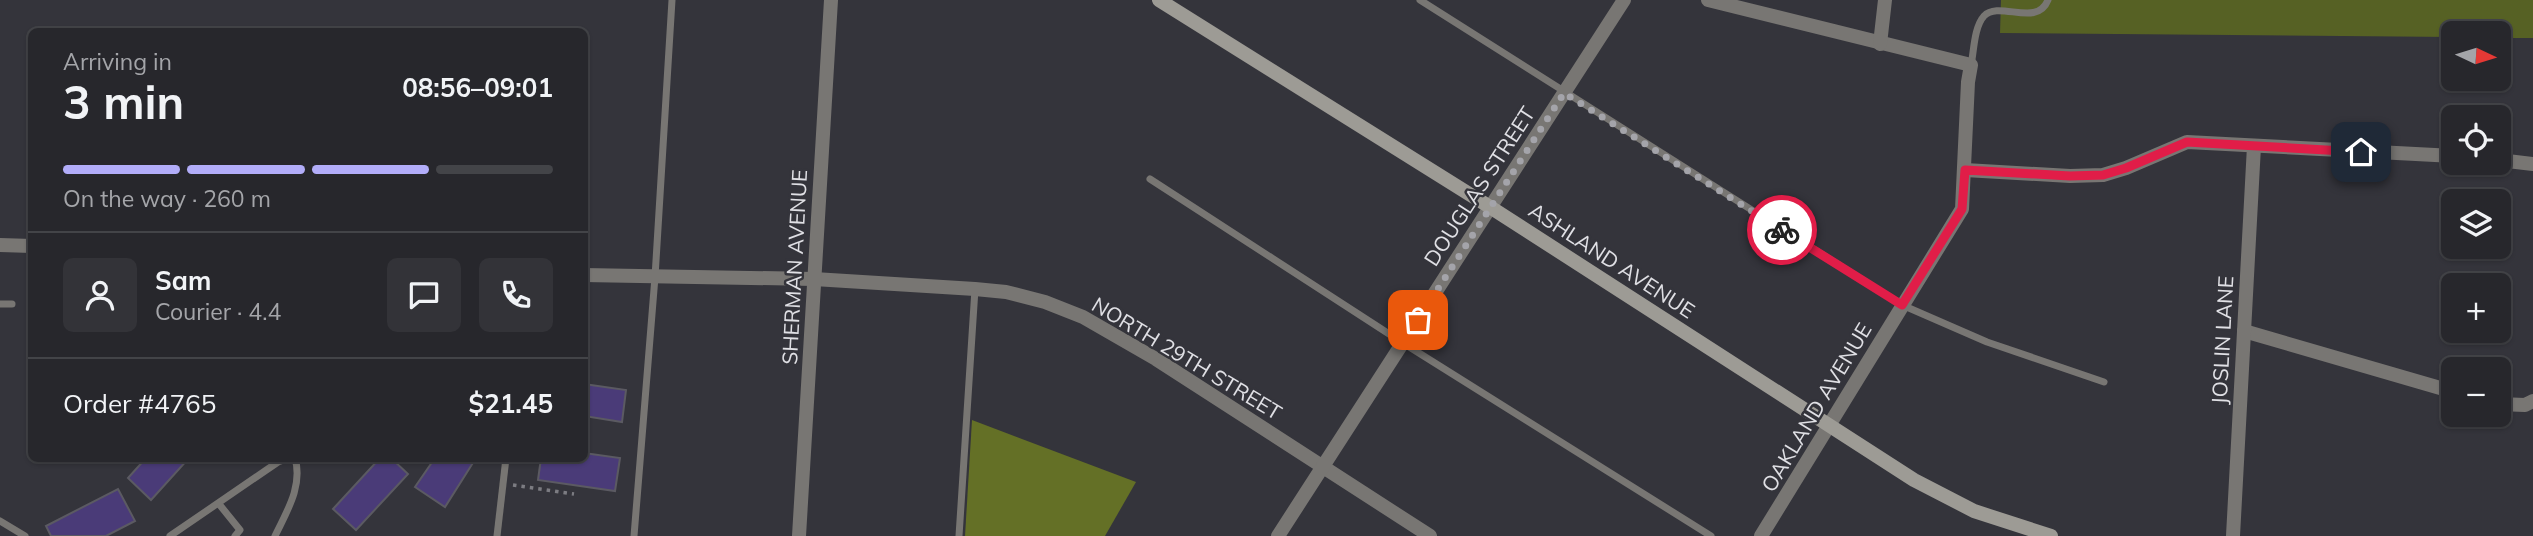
<!DOCTYPE html>
<meta charset="utf-8">
<style>
:root{--surface:#27272c;--page:#333338;--text:#f1f3f6;--muted:#a4a5a9;--line:#434448;--accent:#b2adf9}
body{margin:0;font-family:Mulish,sans-serif;background:var(--page);color:var(--text);height:100vh;display:flex;flex-direction:column;font-size:26px;white-space:nowrap}
*{box-sizing:border-box;margin:0}
p{font-size:23px;color:var(--muted)}
.icon{flex:none;width:38px;height:38px;fill:none;stroke:currentColor;stroke-width:2;stroke-linecap:round;stroke-linejoin:round}
.map{position:relative;flex:1;overflow:hidden}
.panel{position:absolute;left:28px;top:28px;width:560px;height:434px;display:flex;flex-direction:column;background:var(--surface);border-radius:10px;box-shadow:0 2px 5px #0004,0 0 0 2px var(--line)}
.panel>*{flex:none}
.needle{width:46px;rotate:94deg}
.tools{position:absolute;left:2441px;top:21px;display:grid;gap:14px}
.tools a{display:grid;place-items:center;width:70px;height:70px;border-radius:10px;background:var(--surface);box-shadow:0 2px 5px #0004,0 0 0 2px var(--line);font-size:35px}
.pin{position:absolute;display:grid;place-items:center;width:60px;height:60px;color:#fff;margin:-30px;border-radius:14px;box-shadow:0 4px 10px #0006}
.courier{position:absolute;display:grid;place-items:center;width:70px;height:70px;margin:-35px;border:5px solid #e11d48;border-radius:50%;background:#fff;color:#222;box-shadow:0 2px 9px #0007}
.head em{font-style:normal;font-weight:700}
.head div{display:flex;flex-direction:column-reverse}
.head{display:flex;align-items:center;justify-content:space-between;height:119px;padding:0 35px}
h1{font-size:46px;font-weight:700;line-height:52px}
.bar{display:grid;grid-template-columns:repeat(4,1fr);gap:10px 7px;align-content:center;height:84px;padding:0 35px}
.bar i{height:9px;border-radius:5px;background:var(--line)}
.bar .selected{background:var(--accent)}
.bar p{grid-column:span 4}
.line{display:flex;align-items:center;gap:18px;padding:0 35px;border-top:2px solid var(--line)}
.line div{flex:1}
.round{display:grid;place-items:center;flex:none;width:74px;height:74px;border-radius:10px;background:var(--page)}
.map>svg:first-child{display:block}
.green{fill:#566124}
.forest{fill:#647026}
.building{fill:#4a3b78;stroke:#5b5a62;stroke-width:2}
.lines{fill:none;stroke-linecap:round;stroke-linejoin:round}
.path{stroke:#7c7c82;stroke-width:3.5;stroke-dasharray:3.5 5;stroke-linecap:butt}
.lane{stroke:#787673;stroke-width:7}
.street{stroke:#787673;stroke-width:14}
.secondary{stroke:#9d9b95;stroke-width:14}
.done{stroke:#a4a4aa;stroke-width:7;stroke-dasharray:0 12.6}
.route{stroke:#e11d48;stroke-width:9}
.labels{text-anchor:middle;dominant-baseline:central;stroke-width:5;stroke-linejoin:round;paint-order:stroke}
.street-label{font-size:21px;fill:#e0e0e5;stroke:#34343b}
</style>
<div class="map">
<svg width="2533" height="536" viewBox="0 0 2533 536">
<rect width="100%" height="100%" fill="#34343b"/>
<polygon class="green" points="2001,0 2533,0 2533,38 2499,38 2499,33 2454,33 2453,37 2000,33"/>
<polygon class="forest" points="972,420 1136,482 1105,536 965,536"/>
<g class="building">
<polygon points="584,384 626,390 622,422 584,416"/>
<polygon points="584,453 620,458 615,491 538,480 541,458 584,458"/>
<polygon points="146,458 189,458 151,500 128,478"/>
<polygon points="380,458 391,458 408,474 356,530 333,509"/>
<polygon points="435,458 476,458 445,507 415,487"/>
<polygon points="118,489 135,521 106,536 51,536 46,526"/>
</g>
<g class="lines">
<polyline class="path" points="513,485 574,494"/>
<g class="lane">
<polyline points="1420,0 1902,305 1987,342 2104,382"/>
<path d="M1971,65C1974,51 1974,27 1984,16C1999,0 2037,28 2048,0"/>
<polyline points="1150,179 1403,343 1711,536"/>
<polyline points="0,304 12,304"/>
<polyline points="219,504 240,530 235,536"/>
<polyline points="0,521 25,536"/>
<polyline points="170,536 278,462 289,458"/>
<path d="M275,536C287,511 303,486 295,458"/>
<polyline points="497,536 506,458"/>
<polyline points="634,536 655,277 672,0"/>
<polyline points="959,536 975,289"/>
</g>
<g class="street">
<polyline points="1708,0 1971,65 1968,82 1962,209 1761,536"/>
<polyline points="1880,44 1885,0"/>
<polyline points="2499,160 2533,164"/>
<polyline points="1965,170 2070,176 2103,175 2126,168 2187,142 2454,156"/>
<polyline points="0,245 32,246"/>
<polyline points="584,275 814,279 975,289 1006,292 1045,302 1083,317 1156,359 1430,536"/>
<polyline points="2244,331 2454,392"/>
<polyline points="2499,404 2525,405 2533,401"/>
<polyline points="799,536 831,0"/>
<polyline points="1278,536 1624,0"/>
<polyline points="2233,536 2254,146"/>
</g>
<polyline class="secondary" points="1159,0 1490,207 1914,480 1974,511 2051,536"/>
</g>
<g class="lines">
<polyline class="done" points="1418,320 1564,93 1782,230"/>
<polyline class="route" points="1782,230 1902,305 1962,209 1965,170 2070,176 2103,175 2126,168 2187,142 2361,152"/>
</g>
<g class="labels">
<g class="street-label">
<text transform="translate(1479 186) rotate(-57)">DOUGLAS STREET</text>
<text transform="translate(1612 260) rotate(33)">ASHLAND AVENUE</text>
<text transform="translate(794 267) rotate(-87)">SHERMAN AVENUE</text>
<text transform="translate(2222 340) rotate(-87)">JOSLIN LANE</text>
<text transform="translate(1187 358) rotate(31)">NORTH 29TH STREET</text>
<text transform="translate(1816 407) rotate(-59)">OAKLAND AVENUE</text>
</g>
</g>
</svg>
<div class="tools">
<a><svg class="needle" viewBox="-14 -14 28 28"><path d="M0-13l5 13h-10z" fill="#e53935"/><path d="M0 13l5-13h-10z" fill="#a4a5a9"/></svg></a>
<a><svg class="icon" aria-label="locate" viewBox="0 0 24 24"><circle cx="12" cy="12" r="6"/><path d="M12 2v4M12 18v4M2 12h4M18 12h4"/></svg></a>
<a><svg class="icon" aria-label="layers" viewBox="0 0 24 24"><path d="M12 4l9 5-9 5-9-5zM3 14l9 5 9-5"/></svg></a>
<a>+</a>
<a>−</a>
</div>
<div class="pin" style="left:1418px;top:320px;background:#ea580c"><svg class="icon" aria-label="bag" viewBox="0 0 24 24"><path d="M5 8h14l-1 12H6zM9 8a3 3 0 0 1 6 0"/></svg></div>
<div class="pin" style="left:2361px;top:152px;background:#1f2937"><svg class="icon" aria-label="home" viewBox="0 0 24 24"><path d="M3 11l9-7 9 7M6 9v11h12V9"/></svg></div>
<div class="courier" style="left:1782px;top:230px"><svg class="icon" aria-label="bike" viewBox="0 0 24 24"><circle cx="6" cy="16" r="4"/><circle cx="18" cy="16" r="4"/><path d="M6 16l4-8h5l3 8M10 8l3 8H6M13 5h3"/></svg></div>
<section class="panel">
<div class="head"><div><h1>3 min</h1><p>Arriving in</p></div><em>08:56–09:01</em></div>
<div class="bar"><i class="selected"></i><i class="selected"></i><i class="selected"></i><i></i><p>On the way · 260 m</p></div>
<div class="line" style="height:126px"><a class="round"><svg class="icon" aria-label="person" viewBox="0 0 24 24"><circle cx="12" cy="8" r="4"/><path d="M4 21q1-7 8-7t8 7"/></svg></a><div><b>Sam</b><p>Courier · 4.4</p></div><a class="round"><svg class="icon" aria-label="chat" viewBox="0 0 24 24"><path d="M4 5h16v11H9l-5 4z"/></svg></a><a class="round"><svg class="icon" aria-label="phone" viewBox="0 0 24 24"><path d="M5 4h4l2 5-3 2q2 4 5 5l2-3 5 2v4C11 20 4 13 5 4z"/></svg></a></div>
<div class="line" style="height:91px"><div>Order #4765</div><b>$21.45</b></div>
</section>
</div>
